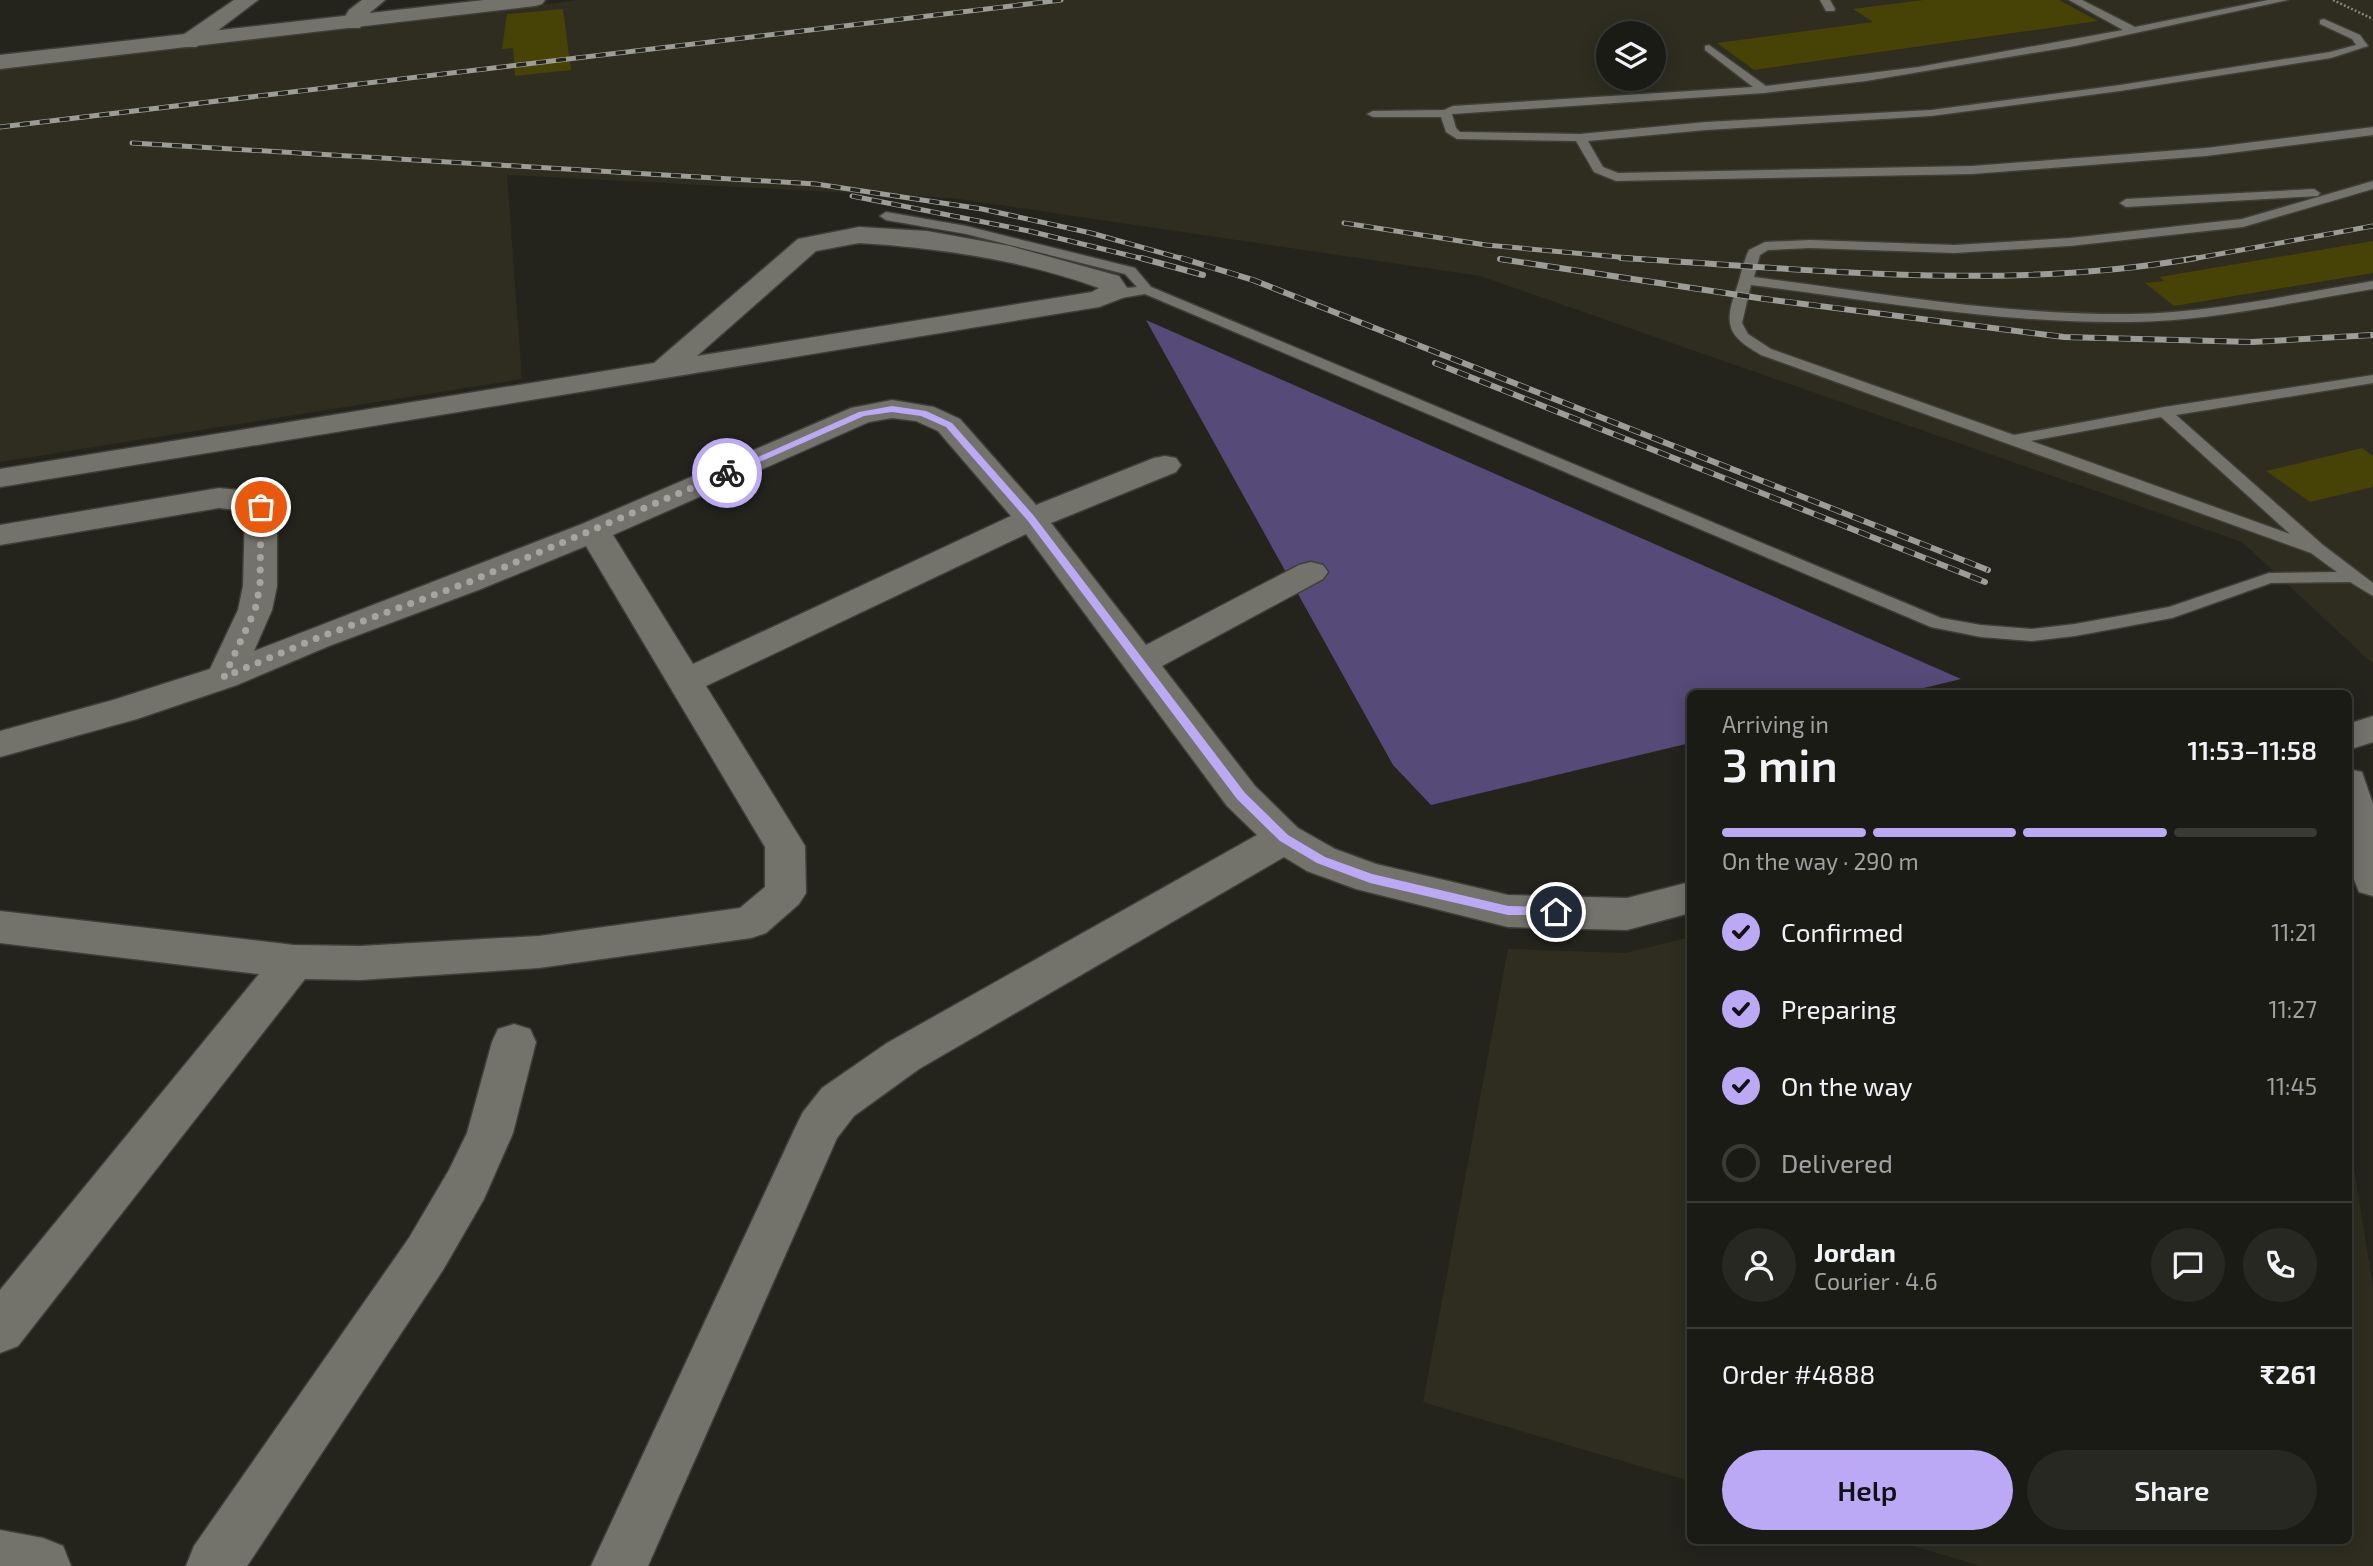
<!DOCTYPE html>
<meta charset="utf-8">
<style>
:root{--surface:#1b1b16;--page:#282823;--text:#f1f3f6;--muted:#a0a1a1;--line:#393935;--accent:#bca9f5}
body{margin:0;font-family:"Exo 2",sans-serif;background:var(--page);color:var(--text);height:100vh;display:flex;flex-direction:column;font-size:26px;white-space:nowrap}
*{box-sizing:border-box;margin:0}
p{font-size:23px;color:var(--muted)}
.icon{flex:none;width:38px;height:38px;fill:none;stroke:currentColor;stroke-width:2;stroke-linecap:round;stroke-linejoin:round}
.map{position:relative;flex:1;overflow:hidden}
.panel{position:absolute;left:1687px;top:690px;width:665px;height:854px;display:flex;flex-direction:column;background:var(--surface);border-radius:10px;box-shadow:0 4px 18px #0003,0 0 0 2px var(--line)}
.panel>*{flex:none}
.tools{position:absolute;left:1596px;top:21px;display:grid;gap:14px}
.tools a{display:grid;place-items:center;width:70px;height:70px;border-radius:50%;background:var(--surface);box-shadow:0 4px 18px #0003,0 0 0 2px var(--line);font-size:35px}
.pin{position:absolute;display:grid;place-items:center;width:60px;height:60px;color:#fff;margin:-30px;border:4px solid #fff;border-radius:50%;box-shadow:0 2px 7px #0007}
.courier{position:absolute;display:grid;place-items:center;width:70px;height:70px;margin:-35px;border:5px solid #bca9f5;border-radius:50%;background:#fff;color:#222;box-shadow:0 2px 9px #0007}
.overview em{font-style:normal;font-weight:600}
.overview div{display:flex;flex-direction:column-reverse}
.overview{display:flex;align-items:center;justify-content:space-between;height:119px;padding:0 35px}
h1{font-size:46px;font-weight:600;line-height:52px}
.bar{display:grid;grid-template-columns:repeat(4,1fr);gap:10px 7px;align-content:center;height:84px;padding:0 35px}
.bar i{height:9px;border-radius:5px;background:var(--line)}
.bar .active{background:var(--accent)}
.bar p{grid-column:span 4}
.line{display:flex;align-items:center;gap:18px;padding:0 35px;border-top:2px solid var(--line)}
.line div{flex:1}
.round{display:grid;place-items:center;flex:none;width:74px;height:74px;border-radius:37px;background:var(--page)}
ol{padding:0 35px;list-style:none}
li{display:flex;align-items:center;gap:21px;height:77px}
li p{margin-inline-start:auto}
li .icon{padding:7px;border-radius:50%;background:var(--accent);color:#111;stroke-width:4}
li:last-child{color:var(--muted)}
li i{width:38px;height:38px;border:4px solid var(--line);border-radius:50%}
.primary-button{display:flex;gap:14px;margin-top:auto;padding:14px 35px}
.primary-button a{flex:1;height:80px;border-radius:42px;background:var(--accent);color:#111;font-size:28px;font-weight:600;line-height:80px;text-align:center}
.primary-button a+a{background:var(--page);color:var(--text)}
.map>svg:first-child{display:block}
.built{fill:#2e2d20;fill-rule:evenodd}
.forest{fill:#564a78}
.building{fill:#474205}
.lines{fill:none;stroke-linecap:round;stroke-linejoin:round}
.service-casing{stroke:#3f3e38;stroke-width:3}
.minor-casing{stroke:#3f3e38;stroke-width:3}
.tertiary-casing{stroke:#3f3e38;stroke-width:3}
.path{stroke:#83837d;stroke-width:2.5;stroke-dasharray:2 2;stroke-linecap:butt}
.service{fill:#74736b;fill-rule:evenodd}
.minor{fill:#74736b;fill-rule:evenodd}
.tertiary{fill:#74736b;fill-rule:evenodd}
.rail-far1-casing{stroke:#9d9d97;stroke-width:5}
.rail-casing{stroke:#9d9d97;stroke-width:6}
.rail-far1{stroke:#24241d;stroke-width:3.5;stroke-dasharray:10;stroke-linecap:butt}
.rail{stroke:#24241d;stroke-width:4.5;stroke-dasharray:12;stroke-linecap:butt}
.route{fill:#bca9f5}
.done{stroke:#a6a6a0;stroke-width:7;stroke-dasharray:0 12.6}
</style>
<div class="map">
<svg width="2373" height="1566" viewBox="0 0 2373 1566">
<rect width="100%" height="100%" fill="#24241d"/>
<g class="built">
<path d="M578,0H2373V664L2242,542L1480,276L952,198L507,175L522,379L0,462V66L382,26ZM1608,33H1654V79H1608Z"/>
<polygon points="1690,937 1690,1481 1423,1402 1508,949 1625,953"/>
<polygon points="2349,1136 2373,1287 2373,1566 1981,1566 1893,1540 2348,1540"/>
</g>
<polygon class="forest" points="1146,320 1961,679 1903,693 1690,693 1690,743 1431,805 1393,765"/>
<g class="building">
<polygon points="1923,0 2059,0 2098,21 1754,70 1717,43 1873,22 1853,9"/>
<polygon points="563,9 571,70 515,76 513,48 502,49 507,14"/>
<polygon points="2373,241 2373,273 2174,306 2145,283 2164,281 2159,277"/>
<polygon points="2362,448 2373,456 2373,487 2310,502 2266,471"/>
</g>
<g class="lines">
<g class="service-casing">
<g id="service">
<polygon points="1820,0 1830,0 1835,9 1834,11 1826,11"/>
<polygon points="2069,0 2082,0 2135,27 2268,0 2288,0 2075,46 1866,81 1764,93 1452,114 1456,128 1460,132 1580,134 1706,122 1931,110 2120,85 2330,52 2356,45 2352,39 2320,24 2320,20 2324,19 2360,35 2368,46 2331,58 2120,91 1931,116 1706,130 1588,141 1603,167 1618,173 1972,166 2206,148 2373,127 2373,135 2206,156 1972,174 1616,181 1594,172 1576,141 1457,139 1446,132 1441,117 1373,117 1367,114 1373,111 1444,110 1453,106 1753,87 1705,50 1705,46 1709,45 1766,86 1918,67 2123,30"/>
<path d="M2373,181V189L2243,227L2070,246L1954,253L1810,248L1768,250L1760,255L1754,277C1879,293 2004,315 2130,314C2212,313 2293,294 2373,281V289C2293,302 2213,321 2131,322C2004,324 1877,301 1751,285L1742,323L1748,334L1771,349L2014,435L2164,407L2373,375V383L2176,415L2323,545L2373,583V596L2350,582L2271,583L2172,618L2075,636L2031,641L1981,637L1931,627L1145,294L1121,298L1110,294V288C1119,286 1127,289 1137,287L1125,274L966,234L886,220L880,216L886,212L966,226L1135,268L1151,287L1941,618L1981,625L2031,629L2075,624L2169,607L2269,573L2337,572L2311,553L1761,355C1726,335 1724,324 1737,287C1741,275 1743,262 1749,250L1765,242L1810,240L1954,245L2070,238L2242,219ZM2161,417L2290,534L2031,441Z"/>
<polygon points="2314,189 2320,193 2318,196 2126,207 2120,203 2126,199"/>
</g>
</g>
<g class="minor-casing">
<g id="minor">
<polygon points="234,0 258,0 196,47 180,47 177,42 180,37"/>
<polygon points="362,0 385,0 365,17 360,28 344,28 341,23 349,10"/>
<path d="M859,227L927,231L1010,246L1119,276L1129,291L1125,297L1099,307L0,487V469L654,363L798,239ZM859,243C941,248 1022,260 1099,288L1092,292L697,356L816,251Z"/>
<path d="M892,400L934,407L960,419L1036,505L1154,458L1165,456L1176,458L1181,465L1176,472L1051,523L1146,645L1299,565L1311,562L1323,565L1328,572L1323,579L1162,666L1255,786L1298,828L1335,849L1376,864L1508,895L1627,898L1690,882V913L1627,930L1508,927L1356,889L1307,871L1284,857L919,1069L854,1116L837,1138L648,1566H591L796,1126L803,1112L822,1088L887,1043L1257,835L1227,806L1026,534L706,686L805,846L806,893L799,904L766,933L751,938L539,968L360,980L305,979L18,1346L0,1353V1290L259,974L0,943V911L294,945L360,946L539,936L740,908L765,887V847L586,546L481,589L329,646L237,685L137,719L0,757V731L113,700L210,669L238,610L243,586L245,511L219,508L0,545V525L219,488L258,492L272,500L277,507V586L272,610L254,651L582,524L851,408ZM892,418L916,421L938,431L1011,516L693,664L613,535L869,422Z"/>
<polygon points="2373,716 2373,742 2348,750 2348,724"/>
<polygon points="2348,769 2362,772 2373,804 2373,896 2359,892 2348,864"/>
<polygon points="514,1024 530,1029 536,1042 513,1133 484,1199 443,1270 247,1566 186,1566 194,1546 409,1238 449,1170 467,1133 492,1042 498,1029"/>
<polygon points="0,1530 43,1538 63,1546 71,1566 0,1566"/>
</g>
</g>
<g class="tertiary-casing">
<polygon id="tertiary" points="484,0 545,0 542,4 535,6 0,69 0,55"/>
</g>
<polyline class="path" points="2333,0 2373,19"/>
<use href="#service" class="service"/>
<use href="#minor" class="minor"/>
<use href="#tertiary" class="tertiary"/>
<g class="rail-far1-casing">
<g id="rail-far1">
<polyline points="0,127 1061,0"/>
<polyline points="132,143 816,184 982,209 1091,233 1187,260"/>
<polyline points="852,196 1029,231 1148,260"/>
<polyline points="1344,223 1486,245 1652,260"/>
<polyline points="1500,259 1504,260"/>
<polyline points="2186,260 2373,226"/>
</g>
</g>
<g class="rail-casing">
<g id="rail">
<polyline points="1141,258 1203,275"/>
<polyline points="1181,258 1253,280 1988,570"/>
<path d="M1621,258C1812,269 2006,292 2196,258"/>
<polyline points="1500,259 1765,299 2064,337 2252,342 2373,335"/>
<polyline points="1435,363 1985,582"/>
</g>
</g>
<use href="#rail-far1" class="rail-far1"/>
<use href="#rail" class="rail"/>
</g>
<polygon class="route" points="892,406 926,411 952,423 1034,516 1245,793 1288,835 1325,857 1372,874 1508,906 1556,907 1562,912 1560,915 1508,915 1370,883 1317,863 1280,841 1237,799 1028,521 946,427 921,416 892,412 864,416 730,475 722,473 859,412"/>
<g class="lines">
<polyline class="done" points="261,507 260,586 255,610 224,677 317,638 469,582 727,473"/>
</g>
</svg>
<div class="tools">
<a><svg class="icon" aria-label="layers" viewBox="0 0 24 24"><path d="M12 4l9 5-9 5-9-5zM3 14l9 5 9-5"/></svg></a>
</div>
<div class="pin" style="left:261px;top:507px;background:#ea580c"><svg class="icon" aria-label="bag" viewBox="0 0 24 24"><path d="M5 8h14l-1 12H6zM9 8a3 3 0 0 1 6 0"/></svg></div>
<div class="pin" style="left:1556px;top:912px;background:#1f2937"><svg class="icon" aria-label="home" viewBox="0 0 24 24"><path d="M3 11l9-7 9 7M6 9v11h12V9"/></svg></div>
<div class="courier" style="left:727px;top:473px"><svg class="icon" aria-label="bike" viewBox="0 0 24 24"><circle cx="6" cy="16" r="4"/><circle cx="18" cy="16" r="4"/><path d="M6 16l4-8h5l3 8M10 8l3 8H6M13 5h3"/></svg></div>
<section class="panel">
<div class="overview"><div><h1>3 min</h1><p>Arriving in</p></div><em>11:53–11:58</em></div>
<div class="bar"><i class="active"></i><i class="active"></i><i class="active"></i><i></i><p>On the way · 290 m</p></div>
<ol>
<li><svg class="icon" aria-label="check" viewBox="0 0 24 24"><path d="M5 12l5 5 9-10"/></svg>Confirmed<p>11:21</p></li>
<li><svg class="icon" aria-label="check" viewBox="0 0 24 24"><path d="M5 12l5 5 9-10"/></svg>Preparing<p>11:27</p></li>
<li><svg class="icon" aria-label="check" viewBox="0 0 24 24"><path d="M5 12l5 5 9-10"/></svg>On the way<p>11:45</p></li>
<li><i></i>Delivered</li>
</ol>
<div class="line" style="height:126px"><a class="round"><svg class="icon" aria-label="person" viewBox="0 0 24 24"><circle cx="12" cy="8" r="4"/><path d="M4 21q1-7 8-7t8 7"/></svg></a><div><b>Jordan</b><p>Courier · 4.6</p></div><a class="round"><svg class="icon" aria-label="chat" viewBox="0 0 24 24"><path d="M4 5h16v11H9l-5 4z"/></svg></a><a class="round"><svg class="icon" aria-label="phone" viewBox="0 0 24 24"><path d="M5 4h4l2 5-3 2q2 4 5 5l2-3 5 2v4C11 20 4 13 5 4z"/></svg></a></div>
<div class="line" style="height:91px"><div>Order #4888</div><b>₹261</b></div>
<div class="primary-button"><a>Help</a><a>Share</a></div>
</section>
</div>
